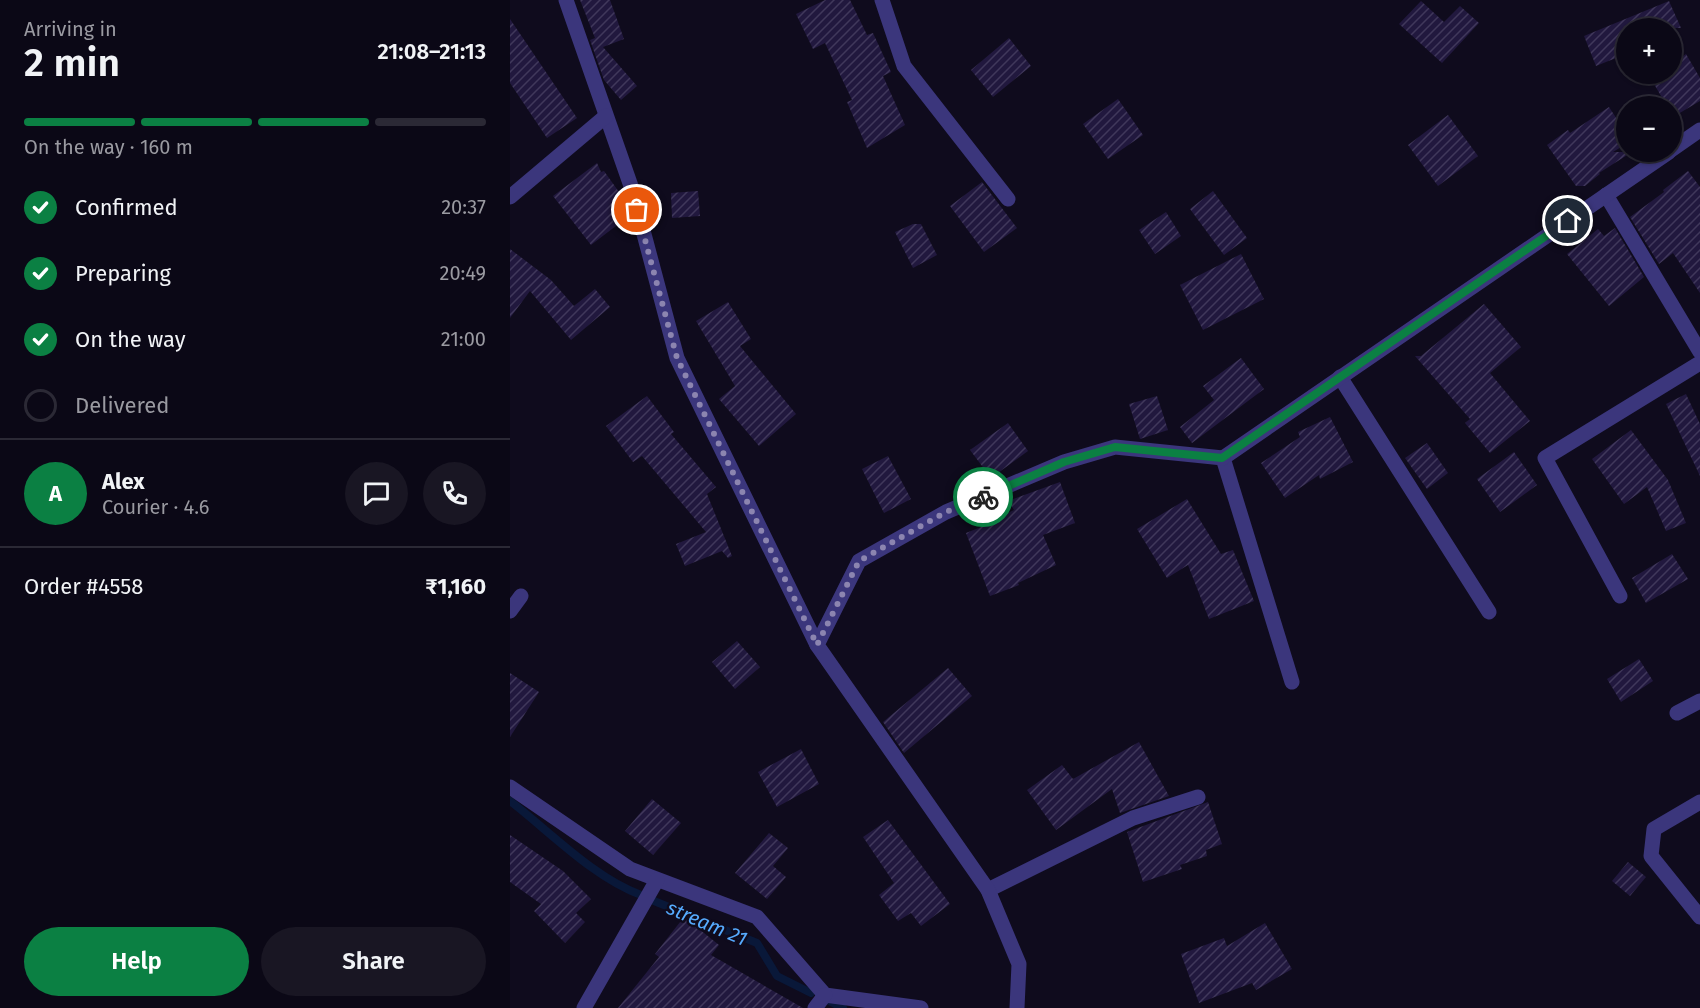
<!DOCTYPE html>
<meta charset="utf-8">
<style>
:root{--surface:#0b0816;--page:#191623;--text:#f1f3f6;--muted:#9a9aa1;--line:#2b2935;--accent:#0b8043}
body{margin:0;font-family:"Fira Sans",sans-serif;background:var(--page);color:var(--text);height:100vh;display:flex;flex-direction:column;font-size:22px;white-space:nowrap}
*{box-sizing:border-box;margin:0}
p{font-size:20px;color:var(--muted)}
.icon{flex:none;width:33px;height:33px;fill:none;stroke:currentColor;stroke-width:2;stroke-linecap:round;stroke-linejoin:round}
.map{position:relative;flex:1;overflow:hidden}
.drawer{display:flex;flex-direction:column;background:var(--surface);width:510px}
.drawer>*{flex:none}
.buttons{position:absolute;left:1106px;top:18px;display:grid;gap:12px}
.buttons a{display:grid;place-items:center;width:66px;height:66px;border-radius:50%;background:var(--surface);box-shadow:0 2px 4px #0004,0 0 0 2px var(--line);font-size:30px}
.pin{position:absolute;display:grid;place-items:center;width:51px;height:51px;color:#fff;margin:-26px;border:3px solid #fff;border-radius:50%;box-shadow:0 2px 6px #0007}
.courier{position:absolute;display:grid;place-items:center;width:60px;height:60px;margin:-30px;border:4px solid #0b8043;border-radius:50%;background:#fff;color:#222;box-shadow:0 2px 8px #0007}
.head em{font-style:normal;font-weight:600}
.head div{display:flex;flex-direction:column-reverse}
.head{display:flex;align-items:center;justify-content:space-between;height:102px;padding:0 24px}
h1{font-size:39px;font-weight:600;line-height:45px}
.bar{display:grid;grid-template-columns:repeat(4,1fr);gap:9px 6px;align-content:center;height:72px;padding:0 24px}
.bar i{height:8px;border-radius:4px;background:var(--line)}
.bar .on{background:var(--accent)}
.bar p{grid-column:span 4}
.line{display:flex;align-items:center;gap:15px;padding:0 24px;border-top:2px solid var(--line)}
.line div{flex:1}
.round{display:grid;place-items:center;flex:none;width:63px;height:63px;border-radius:32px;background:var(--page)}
ol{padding:0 24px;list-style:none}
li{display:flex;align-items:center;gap:18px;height:66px}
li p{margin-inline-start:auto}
li .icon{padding:6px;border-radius:50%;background:var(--accent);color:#fff;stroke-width:4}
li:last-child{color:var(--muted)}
li i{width:33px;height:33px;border:3px solid var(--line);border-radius:50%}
.primary-button{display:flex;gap:12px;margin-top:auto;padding:12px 24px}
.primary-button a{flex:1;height:69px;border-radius:36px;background:var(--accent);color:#fff;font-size:24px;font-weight:600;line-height:69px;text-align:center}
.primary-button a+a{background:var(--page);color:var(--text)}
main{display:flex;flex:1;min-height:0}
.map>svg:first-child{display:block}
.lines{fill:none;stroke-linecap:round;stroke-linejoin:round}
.stream{stroke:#091839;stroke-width:8}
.building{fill:url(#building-hatch)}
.street{stroke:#3b367c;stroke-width:15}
.done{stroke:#8c85b0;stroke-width:6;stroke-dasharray:0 10.8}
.route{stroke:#0b8043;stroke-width:8}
.labels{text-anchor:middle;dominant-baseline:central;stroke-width:5;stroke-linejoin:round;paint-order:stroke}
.water-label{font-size:20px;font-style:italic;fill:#56abfe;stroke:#0f0b1d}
</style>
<main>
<section class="drawer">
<div class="head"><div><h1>2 min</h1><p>Arriving in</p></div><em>21:08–21:13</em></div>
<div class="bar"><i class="on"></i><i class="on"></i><i class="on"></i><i></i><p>On the way · 160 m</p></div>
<ol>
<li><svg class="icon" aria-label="check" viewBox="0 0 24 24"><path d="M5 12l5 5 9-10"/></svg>Confirmed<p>20:37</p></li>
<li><svg class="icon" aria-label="check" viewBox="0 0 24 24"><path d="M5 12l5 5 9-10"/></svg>Preparing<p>20:49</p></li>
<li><svg class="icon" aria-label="check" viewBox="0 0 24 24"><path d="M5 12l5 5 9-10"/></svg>On the way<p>21:00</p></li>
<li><i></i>Delivered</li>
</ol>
<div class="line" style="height:108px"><b class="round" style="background:var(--accent);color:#fff">A</b><div><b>Alex</b><p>Courier · 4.6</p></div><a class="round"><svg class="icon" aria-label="chat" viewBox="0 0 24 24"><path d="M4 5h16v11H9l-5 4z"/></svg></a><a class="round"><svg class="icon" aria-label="phone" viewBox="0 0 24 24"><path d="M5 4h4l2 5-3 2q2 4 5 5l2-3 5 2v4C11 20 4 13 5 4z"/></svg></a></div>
<div class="line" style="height:78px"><div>Order #4558</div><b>₹1,160</b></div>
<div class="primary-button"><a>Help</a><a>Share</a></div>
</section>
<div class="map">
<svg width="1190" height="1008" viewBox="0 0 1190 1008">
<defs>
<pattern id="building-hatch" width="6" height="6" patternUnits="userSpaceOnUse" patternTransform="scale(1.5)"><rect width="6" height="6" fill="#21183e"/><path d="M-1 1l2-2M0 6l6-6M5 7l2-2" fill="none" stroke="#40385b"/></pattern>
</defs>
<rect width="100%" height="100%" fill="#0f0b1d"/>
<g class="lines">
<g class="stream">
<path d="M0,801C39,831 84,878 131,895"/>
<polyline points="144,901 247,943 267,976 301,993"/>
<polyline points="319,1001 333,1008"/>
</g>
</g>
<g class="building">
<polygon points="70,0 100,0 114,39 93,47 127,86 111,100 94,80 80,40 85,38"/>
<polygon points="315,0 340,0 357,35 363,33 381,72 373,76 395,125 357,148 337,102 342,100 315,43 303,49 286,14"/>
<polygon points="911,1 934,22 950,6 969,23 932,63 889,24"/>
<polygon points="1159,1 1171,28 1116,28 1116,54 1086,66 1074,36"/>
<polygon points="0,19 67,118 37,138 0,83"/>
<polygon points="499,38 521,66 483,97 461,70"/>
<polygon points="1176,54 1190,78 1190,101 1163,117 1161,106 1157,106 1138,74 1161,74 1161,65"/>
<polygon points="608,99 633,135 598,159 573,124"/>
<polygon points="1099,107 1116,133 1116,144 1103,152 1122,152 1089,173 1090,174 1075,186 1066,186 1037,145 1058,130 1060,133"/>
<polygon points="938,115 968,156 928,186 898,145"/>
<polygon points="87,163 91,172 94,171 114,199 119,216 81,245 43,196"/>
<polygon points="1178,171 1190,187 1190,293 1163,253 1149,264 1120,217 1154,192 1153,190"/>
<polygon points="472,182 507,228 474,252 440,206"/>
<polygon points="188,191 190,216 162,218 161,193"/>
<polygon points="703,191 737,238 714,255 680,209"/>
<polygon points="656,212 671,236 645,254 629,230"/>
<polygon points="403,224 411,224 427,255 403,268 385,232"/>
<polygon points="1105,228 1134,277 1099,306 1057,254 1088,229 1094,236"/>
<polygon points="0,249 41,280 64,306 85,289 100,307 61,340 20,291 0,318"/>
<polygon points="731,254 754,299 693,330 670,285"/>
<polygon points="218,302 241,339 230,346 286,414 249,446 209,399 225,386 186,321"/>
<polygon points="974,304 1011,347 980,373 1020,421 980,453 955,423 960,419 905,356 911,356"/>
<polygon points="731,358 754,389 682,443 670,427 704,400 693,386"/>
<polygon points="1176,394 1190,424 1190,476 1156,404"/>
<polygon points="137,396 164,432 161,434 206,487 197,494 222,556 218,558 212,551 175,566 166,544 196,532 132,456 123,462 96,426"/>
<polygon points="647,396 658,430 630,439 619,404"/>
<polygon points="820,417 843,462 810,479 809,475 775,498 751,463 790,437 788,432"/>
<polygon points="498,423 518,451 481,478 460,450"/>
<polygon points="1121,430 1158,480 1176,523 1156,531 1137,487 1114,504 1082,459"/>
<polygon points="917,443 938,473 917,489 895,458"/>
<polygon points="1004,452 1027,485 990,512 967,479"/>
<polygon points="378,456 401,499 374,513 352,469"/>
<polygon points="550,482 565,523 533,535 546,565 508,583 509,585 480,596 456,533 488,520 487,518 504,510 498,501"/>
<polygon points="677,499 711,554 723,550 744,601 699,619 678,565 657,578 627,529"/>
<polygon points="1162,554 1178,579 1136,603 1122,578"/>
<polygon points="227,641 250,667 225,689 202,662"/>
<polygon points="1129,659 1143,681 1111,702 1097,679"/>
<polygon points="438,668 462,696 394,753 373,722"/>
<polygon points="0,673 29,692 0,737"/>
<polygon points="629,742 659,796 610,813 602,789 546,830 517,790 552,765 563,779"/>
<polygon points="291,749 309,784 267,807 248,772"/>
<polygon points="142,799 171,823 143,855 115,831"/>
<polygon points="698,802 712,844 696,850 697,856 670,865 672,869 633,882 617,832"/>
<polygon points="378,820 440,904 411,926 401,913 388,921 369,895 384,883 353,837"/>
<polygon points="259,833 278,848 263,866 276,877 257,899 225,873"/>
<polygon points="0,835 53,871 81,899 66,913 75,922 55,943 24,911 31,904 0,882"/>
<polygon points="1118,862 1136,877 1120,896 1102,881"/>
<polygon points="174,917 209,945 201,955 293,1008 108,1008 149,957 145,954"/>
<polygon points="755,923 782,969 746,990 742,983 689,1003 671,954 714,938 717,946"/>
</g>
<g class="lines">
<g class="street">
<polyline points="56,0 122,189 167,358 307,645"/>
<polyline points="372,0 394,66 498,199"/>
<polyline points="1161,150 1190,130"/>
<polyline points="1096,195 1190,352"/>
<polyline points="0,197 96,116"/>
<polyline points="830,377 979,612"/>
<polyline points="1110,596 1035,458 1190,363"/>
<polyline points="0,611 11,596"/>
<polyline points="782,682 713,458 1159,152"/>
<polyline points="1167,713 1190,701"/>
<polyline points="0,787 120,869 247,917 315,995 411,1008"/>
<polyline points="1190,802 1144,829 1141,856 1190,917"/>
<polyline points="478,890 623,818 688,797"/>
<polyline points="74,1008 147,880"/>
<polyline points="305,1008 315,995"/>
<polyline points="507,1008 509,964 478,890 307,645 349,561 436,512 554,462 605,447 713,458"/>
</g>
</g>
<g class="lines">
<polyline class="done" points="127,210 167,358 307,645 349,561 436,512 473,497"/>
<polyline class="route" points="473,497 554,462 605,447 712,458 1058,221"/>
</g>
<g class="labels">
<g class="water-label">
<text transform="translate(197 923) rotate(23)">stream 21</text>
</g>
</g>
</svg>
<div class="buttons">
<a>+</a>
<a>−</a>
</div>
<div class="pin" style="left:127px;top:210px;background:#ea580c"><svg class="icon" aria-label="bag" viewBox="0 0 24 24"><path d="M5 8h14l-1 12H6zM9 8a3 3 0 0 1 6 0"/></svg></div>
<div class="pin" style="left:1058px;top:221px;background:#1f2937"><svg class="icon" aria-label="home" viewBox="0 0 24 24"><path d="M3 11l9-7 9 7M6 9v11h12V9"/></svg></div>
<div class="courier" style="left:473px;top:497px"><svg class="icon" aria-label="bike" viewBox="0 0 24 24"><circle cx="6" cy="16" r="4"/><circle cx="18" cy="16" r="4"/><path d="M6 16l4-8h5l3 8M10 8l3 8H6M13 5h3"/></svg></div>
</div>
</main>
